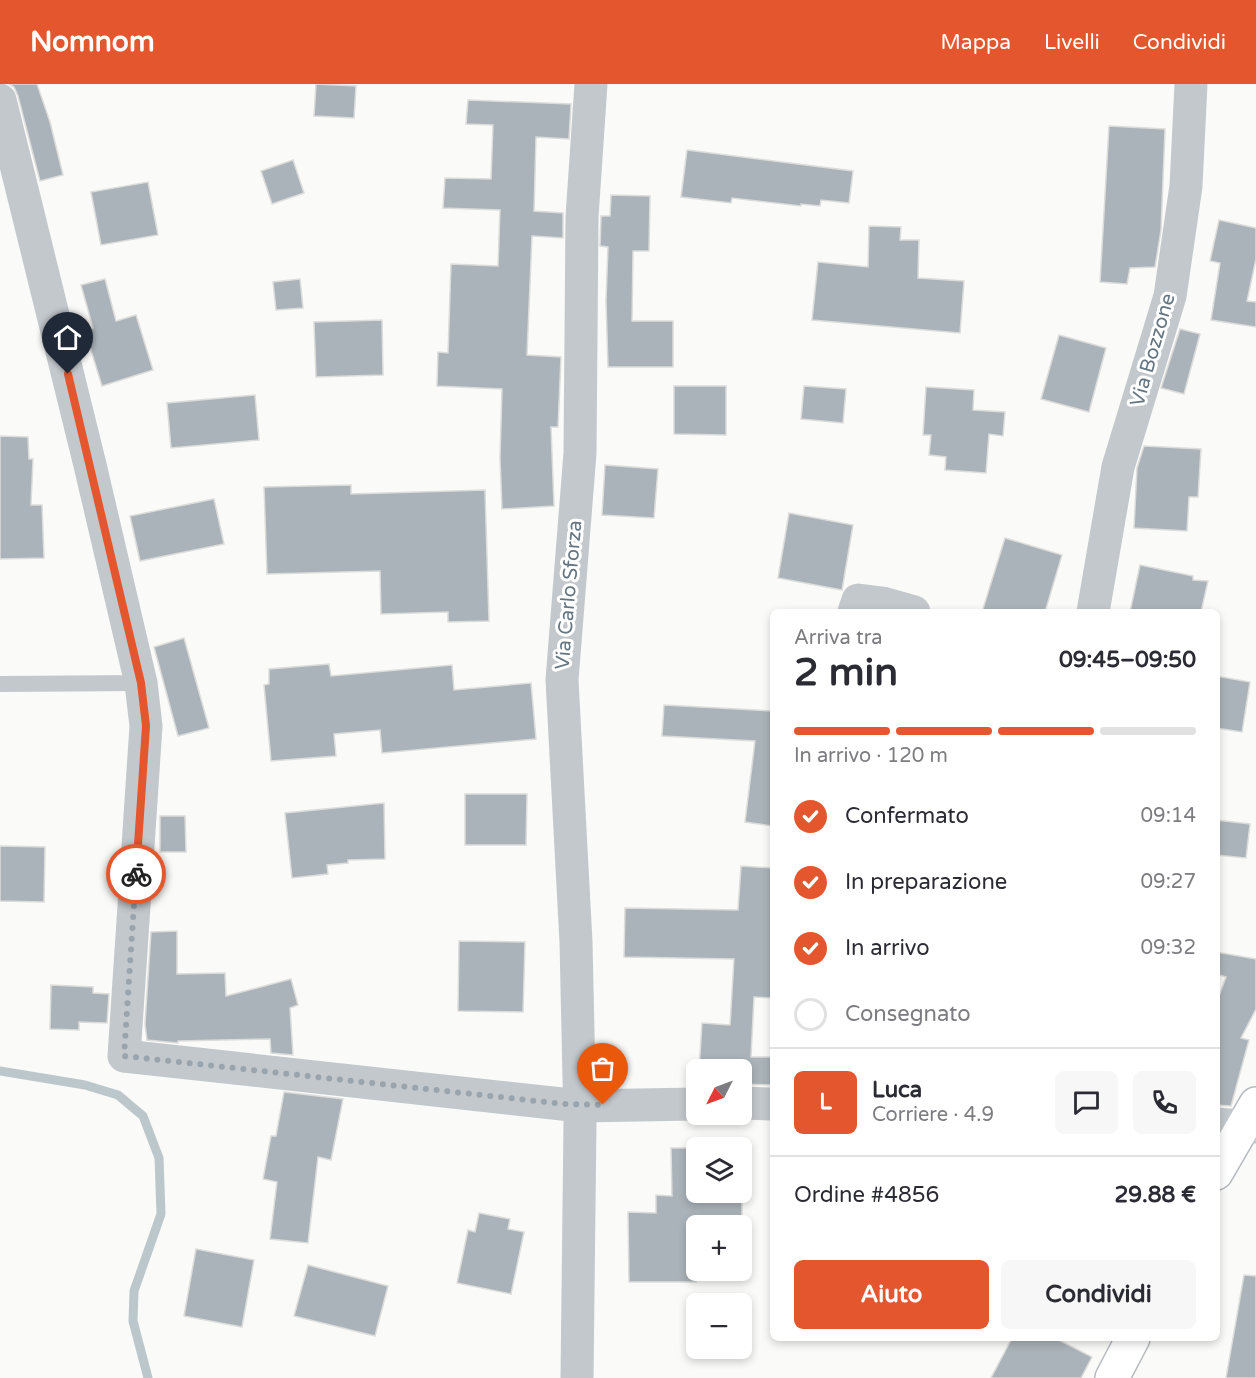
<!DOCTYPE html>
<html lang="it">
<meta charset="utf-8">
<style>
:root{--surface:#fff;--page:#f7f7f7;--text:#2b2b33;--muted:#7c7c81;--line:#e1e1e2;--accent:#e4572e}
body{margin:0;font-family:"Varela Round",sans-serif;background:var(--page);color:var(--text);height:100vh;display:flex;flex-direction:column;font-size:22px;white-space:nowrap}
*{box-sizing:border-box;margin:0}
p{font-size:20px;color:var(--muted)}
.icon{flex:none;width:33px;height:33px;fill:none;stroke:currentColor;stroke-width:2;stroke-linecap:round;stroke-linejoin:round}
.map{position:relative;flex:1;overflow:hidden}
.details{position:absolute;left:770px;top:525px;width:450px;height:732px;display:flex;flex-direction:column;background:var(--surface);border-radius:9px;box-shadow:0 3px 9px #0003}
.details>*{flex:none}
.needle{width:39px;rotate:228deg}
.fabs{position:absolute;left:686px;top:975px;display:grid;gap:12px}
.fabs a{display:grid;place-items:center;width:66px;height:66px;border-radius:9px;background:var(--surface);box-shadow:0 3px 9px #0003;font-size:30px}
.pin{position:absolute;display:grid;place-items:center;width:51px;height:51px;color:#fff;margin:-62px -26px;border-radius:50% 50% 50% 0;rotate:-45deg;box-shadow:0 0 6px #0007}
.pin .icon{rotate:45deg}
.courier{position:absolute;display:grid;place-items:center;width:60px;height:60px;margin:-30px;border:4px solid #e4572e;border-radius:50%;background:#fff;color:#222;box-shadow:0 2px 8px #0007}
.overview em{font-style:normal;font-weight:700}
.overview div{display:flex;flex-direction:column-reverse}
.overview{display:flex;align-items:center;justify-content:space-between;height:102px;padding:0 24px}
h1{font-size:39px;font-weight:700;line-height:45px}
.bar{display:grid;grid-template-columns:repeat(4,1fr);gap:9px 6px;align-content:center;height:72px;padding:0 24px}
.bar i{height:8px;border-radius:4px;background:var(--line)}
.bar .active{background:var(--accent)}
.bar p{grid-column:span 4}
.line{display:flex;align-items:center;gap:15px;padding:0 24px;border-top:2px solid var(--line)}
.line div{flex:1}
.round{display:grid;place-items:center;flex:none;width:63px;height:63px;border-radius:9px;background:var(--page)}
ol{padding:0 24px;list-style:none}
li{display:flex;align-items:center;gap:18px;height:66px}
li p{margin-inline-start:auto}
li .icon{padding:6px;border-radius:50%;background:var(--accent);color:#fff;stroke-width:4}
li:last-child{color:var(--muted)}
li i{width:33px;height:33px;border:3px solid var(--line);border-radius:50%}
.action{display:flex;gap:12px;margin-top:auto;padding:12px 24px}
.action a{flex:1;height:69px;border-radius:9px;background:var(--accent);color:#fff;font-size:24px;font-weight:700;line-height:69px;text-align:center}
.action a+a{background:var(--page);color:var(--text)}
header{display:flex;align-items:center;gap:36px;box-sizing:border-box;height:84px;padding:0 30px;background:var(--accent);color:#fff}
header strong{font-size:28px}
nav{display:flex;gap:33px;margin-inline-start:auto;font-size:21px}
.map>svg:first-child{display:block}
.lines{fill:none;stroke-linecap:round;stroke-linejoin:round}
.stream{stroke:#bbc7cb;stroke-width:9}
.building{fill:#aab3b9;stroke:#dcdcda;stroke-width:1.5}
.primary-casing{stroke:#b5babe;stroke-width:36}
.service{stroke:#c3c8cc;stroke-width:16}
.minor{stroke:#c3c8cc;stroke-width:33}
.primary{stroke:#fff;stroke-width:33}
.done{stroke:#99a4ac;stroke-width:6;stroke-dasharray:0 10.8}
.route{stroke:#e4572e;stroke-width:8}
.labels{text-anchor:middle;dominant-baseline:central;stroke-width:6;stroke-linejoin:round;paint-order:stroke}
.street-label{font-size:20px;fill:#657683;stroke:#fff}
</style>
<header>
<strong>Nomnom</strong>
<nav><a>Mappa</a><a>Livelli</a><a>Condividi</a></nav>
</header>
<div class="map">
<svg width="1256" height="1294" viewBox="0 0 1256 1294">
<rect width="100%" height="100%" fill="#fafaf8"/>
<g class="lines">
<polyline class="stream" points="0,987 85,1001 118,1011 143,1032 159,1074 161,1130 134,1207 133,1237 148,1294"/>
</g>
<g class="building">
<polygon points="9,0 37,0 50,38 63,91 40,97 18,12 14,3"/>
<polygon points="316,0 356,2 354,34 314,32"/>
<polygon points="468,16 571,20 569,55 536,53 534,127 563,129 563,154 532,152 527,271 561,273 558,343 551,343 554,422 502,425 500,374 502,305 437,302 438,268 448,269 451,180 498,182 500,126 443,124 445,94 491,95 493,41 466,40"/>
<polygon points="1109,42 1165,45 1161,146 1155,183 1130,184 1127,200 1100,198"/>
<polygon points="687,66 853,87 849,119 821,116 820,122 801,120 801,122 732,114 731,119 681,113"/>
<polygon points="293,76 304,109 272,120 261,87"/>
<polygon points="148,98 158,151 101,161 91,108"/>
<polygon points="611,111 650,112 649,167 633,167 632,237 673,237 673,283 608,283 606,217 608,163 600,162 601,134 601,132 610,132"/>
<polygon points="1219,136 1256,144 1256,175 1247,217 1256,218 1256,243 1211,236 1220,179 1210,177"/>
<polygon points="869,142 901,143 900,156 919,156 918,194 964,197 960,249 812,236 818,178 868,183"/>
<polygon points="105,195 116,237 136,231 153,286 102,302 85,247 93,244 81,201"/>
<polygon points="300,195 303,224 276,226 273,198"/>
<polygon points="382,236 383,291 316,293 314,238"/>
<polygon points="1180,245 1200,250 1184,310 1161,304"/>
<polygon points="1059,251 1106,264 1089,328 1041,315"/>
<polygon points="674,302 726,302 726,351 674,350"/>
<polygon points="804,302 846,305 843,339 801,335"/>
<polygon points="926,303 974,306 973,326 1005,328 1003,352 989,350 986,389 945,386 946,373 929,371 931,351 923,351"/>
<polygon points="255,311 259,356 171,364 167,319"/>
<polygon points="0,352 28,353 29,375 33,375 31,421 42,421 44,474 0,475"/>
<polygon points="1144,362 1201,365 1198,413 1189,413 1187,447 1134,444 1137,384"/>
<polygon points="605,381 658,385 654,434 602,431"/>
<polygon points="351,401 351,410 485,406 489,537 448,538 448,528 381,530 380,487 267,490 264,403"/>
<polygon points="214,415 224,460 140,477 130,432"/>
<polygon points="789,429 853,441 842,506 778,494"/>
<polygon points="1005,454 1062,471 1045,528 982,528"/>
<polygon points="1140,481 1193,492 1193,496 1208,497 1201,528 1130,528"/>
<polygon points="184,554 209,644 178,652 154,563"/>
<polygon points="329,580 331,592 452,581 454,606 531,599 536,655 382,669 380,646 334,650 336,672 271,677 264,601 269,600 269,585"/>
<polygon points="1216,592 1250,598 1242,648 1216,644"/>
<polygon points="664,621 772,627 772,742 745,738 755,657 662,652"/>
<polygon points="465,710 527,710 526,761 465,761"/>
<polygon points="384,719 385,775 348,776 348,779 327,781 328,790 292,794 285,729"/>
<polygon points="160,732 185,732 186,768 160,768"/>
<polygon points="1216,736 1250,740 1246,774 1216,771"/>
<polygon points="0,762 45,763 44,818 0,817"/>
<polygon points="741,782 772,784 772,914 754,913 751,973 772,973 772,1001 741,1000 741,986 699,986 702,939 730,941 734,875 624,873 625,824 738,826"/>
<polygon points="177,847 177,890 225,889 226,912 291,895 298,921 290,924 293,971 271,969 270,955 178,957 178,959 147,956 145,940 151,848"/>
<polygon points="459,857 525,858 523,928 458,927"/>
<polygon points="1216,868 1256,875 1256,925 1241,954 1249,956 1231,1022 1216,1021 1216,920 1226,893 1216,890"/>
<polygon points="51,901 93,903 93,909 109,910 107,939 79,938 79,946 50,945"/>
<polygon points="284,1008 343,1015 331,1076 318,1073 308,1159 270,1155 277,1098 263,1095 271,1052 276,1052"/>
<polygon points="671,1064 696,1064 696,1108 742,1108 742,1132 715,1132 715,1142 696,1142 696,1198 629,1198 628,1128 656,1129 656,1111 672,1112"/>
<polygon points="479,1129 510,1135 508,1145 524,1148 511,1210 457,1199 468,1146 475,1148"/>
<polygon points="196,1165 254,1176 242,1243 184,1232"/>
<polygon points="308,1181 388,1202 375,1252 294,1232"/>
<polygon points="1244,1191 1256,1192 1256,1294 1226,1294"/>
<polygon points="1012,1254 1055,1254 1092,1273 1081,1294 991,1294"/>
</g>
<g class="lines">
<g class="primary-casing">
<g id="primary">
<polyline points="1216,1089 1256,1020"/>
<polyline points="1112,1294 1133,1254"/>
</g>
</g>
<polyline class="service" points="0,600 141,599"/>
<g class="minor">
<polyline points="0,16 90,381 141,599 146,642 124,972 580,1022 696,1020"/>
<polyline points="854,528 858,516 882,519 914,528"/>
<polyline points="1093,528 1118,383 1170,212 1186,102 1191,0"/>
<polyline points="741,1019 772,1020"/>
<polyline points="1216,1040 1256,1043"/>
<polyline points="577,1294 580,1038 576,858 562,596 580,369 582,133 591,0"/>
</g>
<use href="#primary" class="primary"/>
</g>
<g class="lines">
<polyline class="done" points="136,790 124,972 564,1020 603,1021"/>
<polyline class="route" points="68,290 141,599 146,642 136,790"/>
</g>
<g class="labels">
<g class="street-label">
<text transform="translate(1153 266) rotate(-74)">Via Bozzone</text>
<text transform="translate(569 511) rotate(-85)">Via Carlo Sforza</text>
</g>
</g>
</svg>
<div class="fabs">
<a><svg class="needle" viewBox="-14 -14 28 28"><path d="M0-13l5 13h-10z" fill="#e53935"/><path d="M0 13l5-13h-10z" fill="#7c7c81"/></svg></a>
<a><svg class="icon" aria-label="layers" viewBox="0 0 24 24"><path d="M12 4l9 5-9 5-9-5zM3 14l9 5 9-5"/></svg></a>
<a>+</a>
<a>−</a>
</div>
<div class="pin" style="left:603px;top:1021px;background:#ea580c"><svg class="icon" aria-label="bag" viewBox="0 0 24 24"><path d="M5 8h14l-1 12H6zM9 8a3 3 0 0 1 6 0"/></svg></div>
<div class="pin" style="left:68px;top:290px;background:#1f2937"><svg class="icon" aria-label="home" viewBox="0 0 24 24"><path d="M3 11l9-7 9 7M6 9v11h12V9"/></svg></div>
<div class="courier" style="left:136px;top:790px"><svg class="icon" aria-label="bike" viewBox="0 0 24 24"><circle cx="6" cy="16" r="4"/><circle cx="18" cy="16" r="4"/><path d="M6 16l4-8h5l3 8M10 8l3 8H6M13 5h3"/></svg></div>
<section class="details">
<div class="overview"><div><h1>2 min</h1><p>Arriva tra</p></div><em>09:45–09:50</em></div>
<div class="bar"><i class="active"></i><i class="active"></i><i class="active"></i><i></i><p>In arrivo · 120 m</p></div>
<ol>
<li><svg class="icon" aria-label="check" viewBox="0 0 24 24"><path d="M5 12l5 5 9-10"/></svg>Confermato<p>09:14</p></li>
<li><svg class="icon" aria-label="check" viewBox="0 0 24 24"><path d="M5 12l5 5 9-10"/></svg>In preparazione<p>09:27</p></li>
<li><svg class="icon" aria-label="check" viewBox="0 0 24 24"><path d="M5 12l5 5 9-10"/></svg>In arrivo<p>09:32</p></li>
<li><i></i>Consegnato</li>
</ol>
<div class="line" style="height:108px"><b class="round" style="background:var(--accent);color:#fff">L</b><div><b>Luca</b><p>Corriere · 4.9</p></div><a class="round"><svg class="icon" aria-label="chat" viewBox="0 0 24 24"><path d="M4 5h16v11H9l-5 4z"/></svg></a><a class="round"><svg class="icon" aria-label="phone" viewBox="0 0 24 24"><path d="M5 4h4l2 5-3 2q2 4 5 5l2-3 5 2v4C11 20 4 13 5 4z"/></svg></a></div>
<div class="line" style="height:78px"><div>Ordine #4856</div><b>29.88 €</b></div>
<div class="action"><a>Aiuto</a><a>Condividi</a></div>
</section>
</div>
